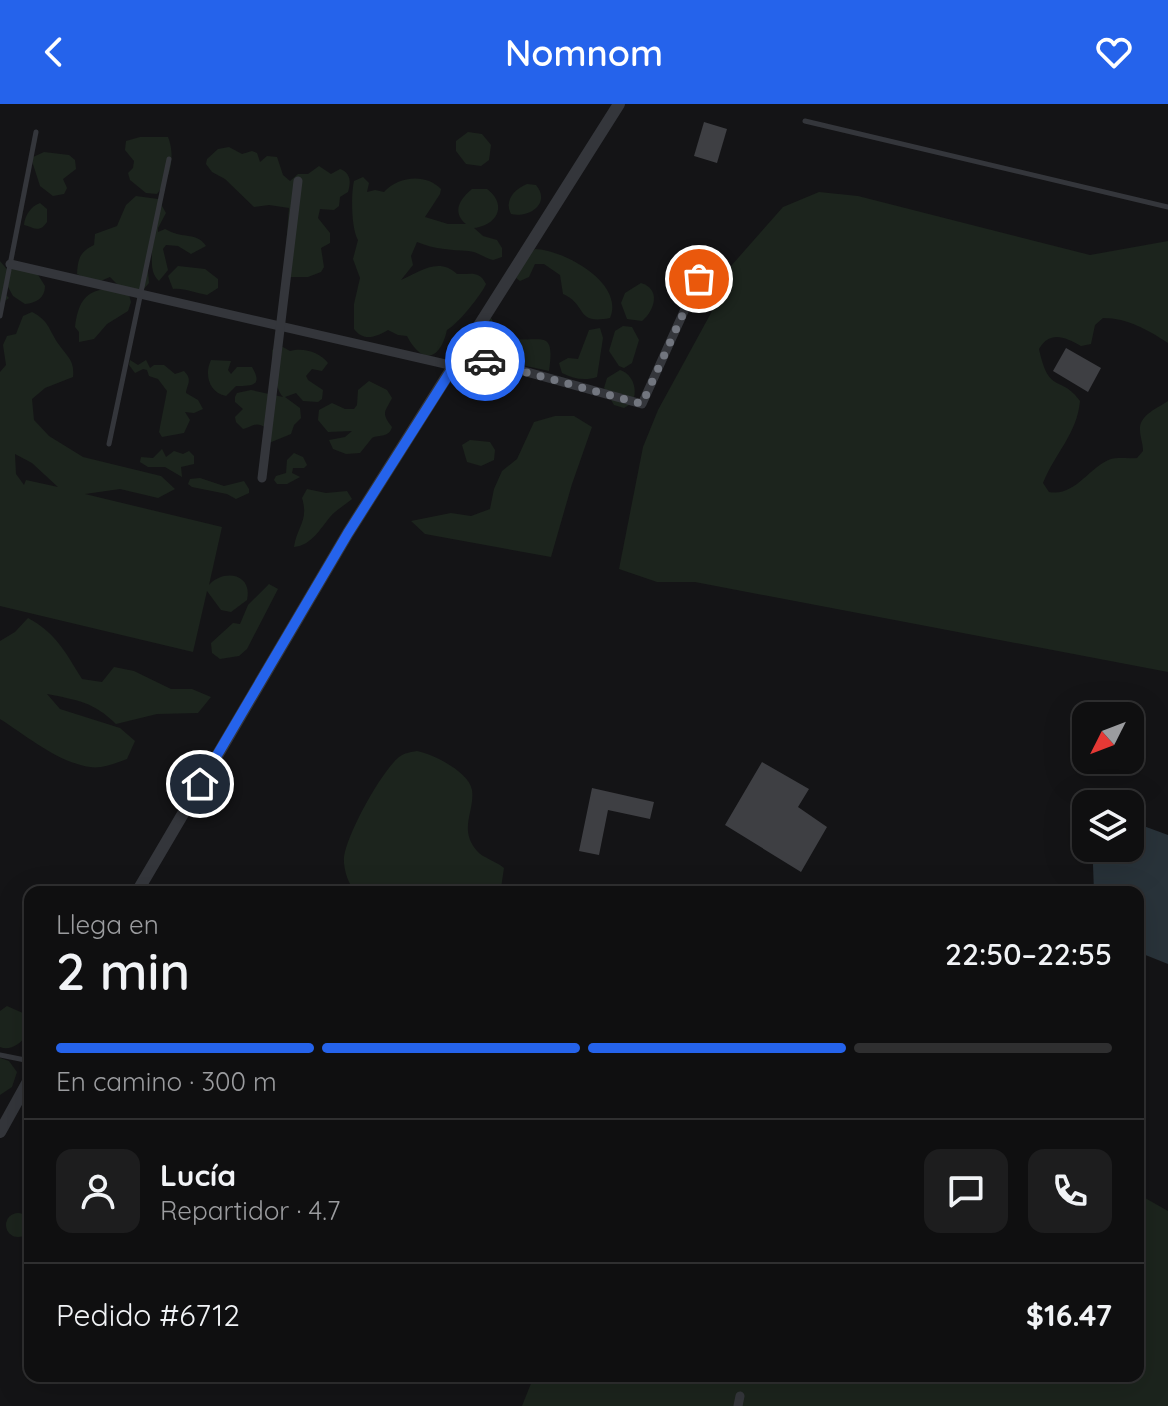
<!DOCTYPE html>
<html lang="es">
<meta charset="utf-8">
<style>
:root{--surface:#0f0f10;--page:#1d1d1e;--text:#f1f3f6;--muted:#9b9c9f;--line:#2f2f30;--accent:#2563eb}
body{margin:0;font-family:Quicksand,sans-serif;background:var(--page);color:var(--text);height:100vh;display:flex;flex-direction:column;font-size:30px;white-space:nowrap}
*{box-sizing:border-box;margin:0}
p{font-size:26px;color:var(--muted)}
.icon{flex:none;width:44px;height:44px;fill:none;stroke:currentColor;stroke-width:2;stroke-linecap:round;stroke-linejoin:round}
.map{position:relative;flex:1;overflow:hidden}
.details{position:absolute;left:24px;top:782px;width:1120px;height:496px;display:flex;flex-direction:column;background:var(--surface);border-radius:16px;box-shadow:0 8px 32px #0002,0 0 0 2px var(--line)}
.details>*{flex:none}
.needle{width:52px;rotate:228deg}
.tools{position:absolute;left:1072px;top:598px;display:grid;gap:16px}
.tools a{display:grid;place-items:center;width:72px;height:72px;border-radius:16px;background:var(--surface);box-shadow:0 8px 32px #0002,0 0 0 2px var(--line);font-size:40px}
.pin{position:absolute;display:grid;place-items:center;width:68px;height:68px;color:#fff;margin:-34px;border:4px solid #fff;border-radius:50%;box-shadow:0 2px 8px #0007}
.courier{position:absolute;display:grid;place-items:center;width:80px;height:80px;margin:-40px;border:6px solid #2563eb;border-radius:50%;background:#fff;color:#222;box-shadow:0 2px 10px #0007}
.head em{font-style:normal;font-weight:600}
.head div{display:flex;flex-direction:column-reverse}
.head{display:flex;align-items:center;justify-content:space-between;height:136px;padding:0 32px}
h1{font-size:52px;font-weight:600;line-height:60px}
.bar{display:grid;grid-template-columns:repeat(4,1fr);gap:12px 8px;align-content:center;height:96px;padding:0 32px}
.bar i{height:10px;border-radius:6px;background:var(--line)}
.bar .on{background:var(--accent)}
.bar p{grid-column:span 4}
.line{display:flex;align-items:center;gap:20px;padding:0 32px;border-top:2px solid var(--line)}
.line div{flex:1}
.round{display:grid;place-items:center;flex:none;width:84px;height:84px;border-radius:16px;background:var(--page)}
header{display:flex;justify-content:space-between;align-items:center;height:104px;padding:0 32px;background:var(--accent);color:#fff;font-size:36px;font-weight:600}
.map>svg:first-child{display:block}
.green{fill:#1c241d;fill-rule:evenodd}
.water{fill:#29333a}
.building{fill:#3e3f43}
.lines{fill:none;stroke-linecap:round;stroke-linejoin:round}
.service{stroke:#34363b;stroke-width:5}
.minor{stroke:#34363b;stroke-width:9}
.tertiary{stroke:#34363b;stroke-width:12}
.done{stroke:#72767f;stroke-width:8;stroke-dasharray:0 14.4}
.route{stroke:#2563eb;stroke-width:10}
</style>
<header><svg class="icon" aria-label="back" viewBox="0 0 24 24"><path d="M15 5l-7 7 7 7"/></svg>Nomnom<svg class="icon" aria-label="heart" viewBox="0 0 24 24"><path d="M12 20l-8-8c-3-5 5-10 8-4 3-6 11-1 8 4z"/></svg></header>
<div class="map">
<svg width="1168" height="1302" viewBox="0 0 1168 1302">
<rect width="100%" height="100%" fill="#141416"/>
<g class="green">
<polygon points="468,28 482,30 491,41 489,56 481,62 466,60 456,47 456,37"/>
<path d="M140,33H168C176,53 170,75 157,90L146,89L130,76L128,69L133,64L134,57L125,46L126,37Z"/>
<path d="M229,43L242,50L252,47L257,49L260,58L267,52L277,53L283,71L290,77L298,70H308L319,62L331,70L340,65C351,69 351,78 348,88L340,93L339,102L334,106L320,105L318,114L330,129V139L321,144L324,163L321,168L308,173H288L284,169L289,104L269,101L254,103L225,75L212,68L206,60L207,55L218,45Z"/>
<polygon points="44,48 69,51 75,56 76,65 63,75 67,84 64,90 53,92 40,82 31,54"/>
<path d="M363,73L369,79L367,88L375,86L384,88C398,72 426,69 441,85L440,90L425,113L448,120H466C452,108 459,96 472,85H487C508,101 497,121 474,124L483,132L497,136L502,144V153L493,156C485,154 476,147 468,147C452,146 433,145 417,138L411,152L413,161L401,176C418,169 438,152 457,170C469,171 479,165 486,180C482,190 457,221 447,226C440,257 422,261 407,232L398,231L388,226C376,233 364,238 354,225V200L360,174L353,155L358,136C351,124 351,90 354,77Z"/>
<path d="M527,80L536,81C551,99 530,114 511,110C504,97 514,85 527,80Z"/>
<path d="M819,88L858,92L1090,151L1168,137V239C1148,226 1128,214 1103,214L1095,221L1091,240L1081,242C1065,233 1050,226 1039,245C1049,292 1061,270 1080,297C1077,330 1055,349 1043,379L1049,388C1075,393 1089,363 1111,355C1119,353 1128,355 1137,354L1143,347C1143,339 1140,333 1140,326C1139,311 1158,304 1168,297V568L695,478H657L619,465L643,343L658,306L717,198L731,162L783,103Z"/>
<path d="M136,92L158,95L166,109L158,124V128L165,125C169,127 173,129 177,130C190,133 199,131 206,142L191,150L178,142L166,141L163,145L168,166L159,177C150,169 152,157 152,147L147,157L149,179L141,188L128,187L131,198L128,207L107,220L94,235L79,238V228L75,223C79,190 91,184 121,184L110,173L96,179L77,170C78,154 80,148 94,141L95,130L117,122L126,101Z"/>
<path d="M40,99L47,105V118C39,130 33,123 24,121C25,111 31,102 40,99Z"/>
<path d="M535,145C564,146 625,179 610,214C575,221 588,201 563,190L560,171L544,160H535L529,173L520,177L516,174L528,152Z"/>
<path d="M0,157L9,168L17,161L35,166L45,182C45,194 36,199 25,200L13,192L7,181L5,190L9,194L0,200Z"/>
<path d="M178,162L205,165L218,175V184L207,191C195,189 185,184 173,185L168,172Z"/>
<path d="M641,179C661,185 655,206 642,217L627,215L621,199L625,189Z"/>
<path d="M32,208C48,216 49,225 57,238C66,252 75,255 73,273L45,284L32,295L34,316L49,332L83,353L161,372L175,385L158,394L120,385L85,390L222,423L209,481C223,465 253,469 247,496L231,508L221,506L207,487L193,548L0,502V268L6,261L3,241L7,232L16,230L23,212ZM15,350L32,359L58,383L26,376L24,381L16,370Z"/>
<path d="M488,213L492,215L494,231C500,233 507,235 513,235C543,238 555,225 549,267L468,249Z"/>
<polygon points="623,222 632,223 639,236 632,259 624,264 619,262 609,247 615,227"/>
<path d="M600,224L603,234L597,273C586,277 573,275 562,269L559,259L568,254L578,255L589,226Z"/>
<path d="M281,242L290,247C303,243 320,248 328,259L322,267L312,265L306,272L308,276L323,286L322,295L318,298L303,297L296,289L285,293L300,304L301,314L294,321L291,330L269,339L265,323C255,317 252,323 243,325L236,318L235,313L243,305L235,298V293L237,289L251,286L283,293C274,283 273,259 272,246Z"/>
<path d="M130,256L138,261L146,256L150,264L154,261H164L175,270L184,267C193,276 187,280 186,289L198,296L203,305L194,309L185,308L190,316L184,329L162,333L159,328L167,287L158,275L149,272L147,266L143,265L135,269L129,261Z"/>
<path d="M211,256L231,257L228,266L231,270L237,263H252C264,283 250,282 236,282L226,292C209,289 204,270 211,256Z"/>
<path d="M620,266C634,271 638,287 632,299L624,304L614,301L604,284L607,274Z"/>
<path d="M369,277L387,286L392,294C386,307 380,308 392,323C389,334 380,330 372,334L360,349L346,350L333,345L329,336L345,333L352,327L328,328L318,316L319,306L332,299L345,305H354L357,301L358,286Z"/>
<polygon points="555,312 574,312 592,323 572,380 551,453 425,430 411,417 451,409 471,412 490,405 494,385 502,367 517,355 534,318"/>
<polygon points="470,336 490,338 495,346 494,356 481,362 467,358 462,341"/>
<polygon points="162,345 166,353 174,347 183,350 189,347 194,352 194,360 181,363 182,373 165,363 148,363 140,358 141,353 153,354"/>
<polygon points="294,349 303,353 307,361 304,364 293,364 292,369 300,373 287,380 277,380 274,376 276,372 286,369 287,356"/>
<polygon points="200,374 224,382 244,377 249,385 249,389 236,395 227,390 192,383 188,380 190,375"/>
<path d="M307,385L326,389L347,387L352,395C345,401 336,406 330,413C320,425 312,441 294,443C297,422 309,417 302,394Z"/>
<polygon points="269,480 278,485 247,545 239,552 220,555 212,549 211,539 233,519 240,520 248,501"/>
<path d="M28,514C57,530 65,548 82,575L102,578L114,563L134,567L171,585H192L211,593L198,609L157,610L116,620C94,598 77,596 47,590L60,605L120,624L135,637L127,655C116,659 102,665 90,663C57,658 27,632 0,615V537L15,528Z"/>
<path d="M417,647C433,650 469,668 472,686C475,708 458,725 477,747C483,754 496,757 504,764L501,784L480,788H355C348,779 343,764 344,753C347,730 381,668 399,653C404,649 411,648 417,647Z"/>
<path d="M7,902L25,910L30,908V933L26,932C20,940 10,947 0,943V907Z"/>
<polygon points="0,954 9,957 17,968 12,983 0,991"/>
<polygon points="1138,1090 1168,1107 1168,1302 522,1302 534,1272 1138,1272"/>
<circle cx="18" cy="1121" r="12"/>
</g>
<polygon class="water" points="1130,717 1168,731 1168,860 1138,848 1138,788 1094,788 1093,761 1095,744 1130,744"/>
<g class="building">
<polygon points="704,18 727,25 717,59 694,52"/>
<polygon points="1066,244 1101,264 1088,288 1053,267"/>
<polygon points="762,658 809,685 798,703 827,723 801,768 725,721"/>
<polygon points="592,684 654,698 650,715 608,706 599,751 579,747"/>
</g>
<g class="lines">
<g class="service">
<polyline points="805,17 1168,103"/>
<polyline points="0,212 36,28"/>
<polyline points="109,340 169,55"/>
<polyline points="0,951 30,957"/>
</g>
<g class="minor">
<polyline points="10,160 454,262"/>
<polyline points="462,250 642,300 710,150"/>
<polyline points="262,374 298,77"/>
<polyline points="738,1302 740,1292"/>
</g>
<g class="tertiary">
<polyline points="137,788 348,429 619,0"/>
<polyline points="0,1028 30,974"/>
</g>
</g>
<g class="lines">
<polyline class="done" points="485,257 642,300 699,175"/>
<polyline class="route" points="200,680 348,429 454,262 462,250 485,257"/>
</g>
</svg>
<div class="tools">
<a><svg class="needle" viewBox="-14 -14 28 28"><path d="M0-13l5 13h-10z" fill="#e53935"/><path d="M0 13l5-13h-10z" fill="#9b9c9f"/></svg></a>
<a><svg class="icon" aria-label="layers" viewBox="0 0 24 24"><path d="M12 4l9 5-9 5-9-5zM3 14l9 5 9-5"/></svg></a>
</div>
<div class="pin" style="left:699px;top:175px;background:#ea580c"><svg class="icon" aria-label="bag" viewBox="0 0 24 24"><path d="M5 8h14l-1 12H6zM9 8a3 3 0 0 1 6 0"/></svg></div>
<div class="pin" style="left:200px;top:680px;background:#1f2937"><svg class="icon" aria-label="home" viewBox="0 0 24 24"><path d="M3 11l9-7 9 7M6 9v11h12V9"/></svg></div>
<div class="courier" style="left:485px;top:257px"><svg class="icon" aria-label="car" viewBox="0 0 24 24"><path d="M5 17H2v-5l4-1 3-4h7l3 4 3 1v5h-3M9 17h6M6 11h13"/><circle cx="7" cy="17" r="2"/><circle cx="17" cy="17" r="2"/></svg></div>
<section class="details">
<div class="head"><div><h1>2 min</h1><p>Llega en</p></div><em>22:50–22:55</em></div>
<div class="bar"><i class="on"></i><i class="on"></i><i class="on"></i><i></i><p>En camino · 300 m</p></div>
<div class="line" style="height:144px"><a class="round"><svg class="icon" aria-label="person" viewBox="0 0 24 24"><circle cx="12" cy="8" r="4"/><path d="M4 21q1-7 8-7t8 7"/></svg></a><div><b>Lucía</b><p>Repartidor · 4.7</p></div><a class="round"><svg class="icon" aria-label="chat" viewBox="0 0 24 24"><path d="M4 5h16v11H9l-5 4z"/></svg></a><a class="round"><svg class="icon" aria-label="phone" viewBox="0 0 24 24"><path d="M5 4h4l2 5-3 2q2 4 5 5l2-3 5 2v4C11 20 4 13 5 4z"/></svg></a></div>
<div class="line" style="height:104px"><div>Pedido #6712</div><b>$16.47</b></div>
</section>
</div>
